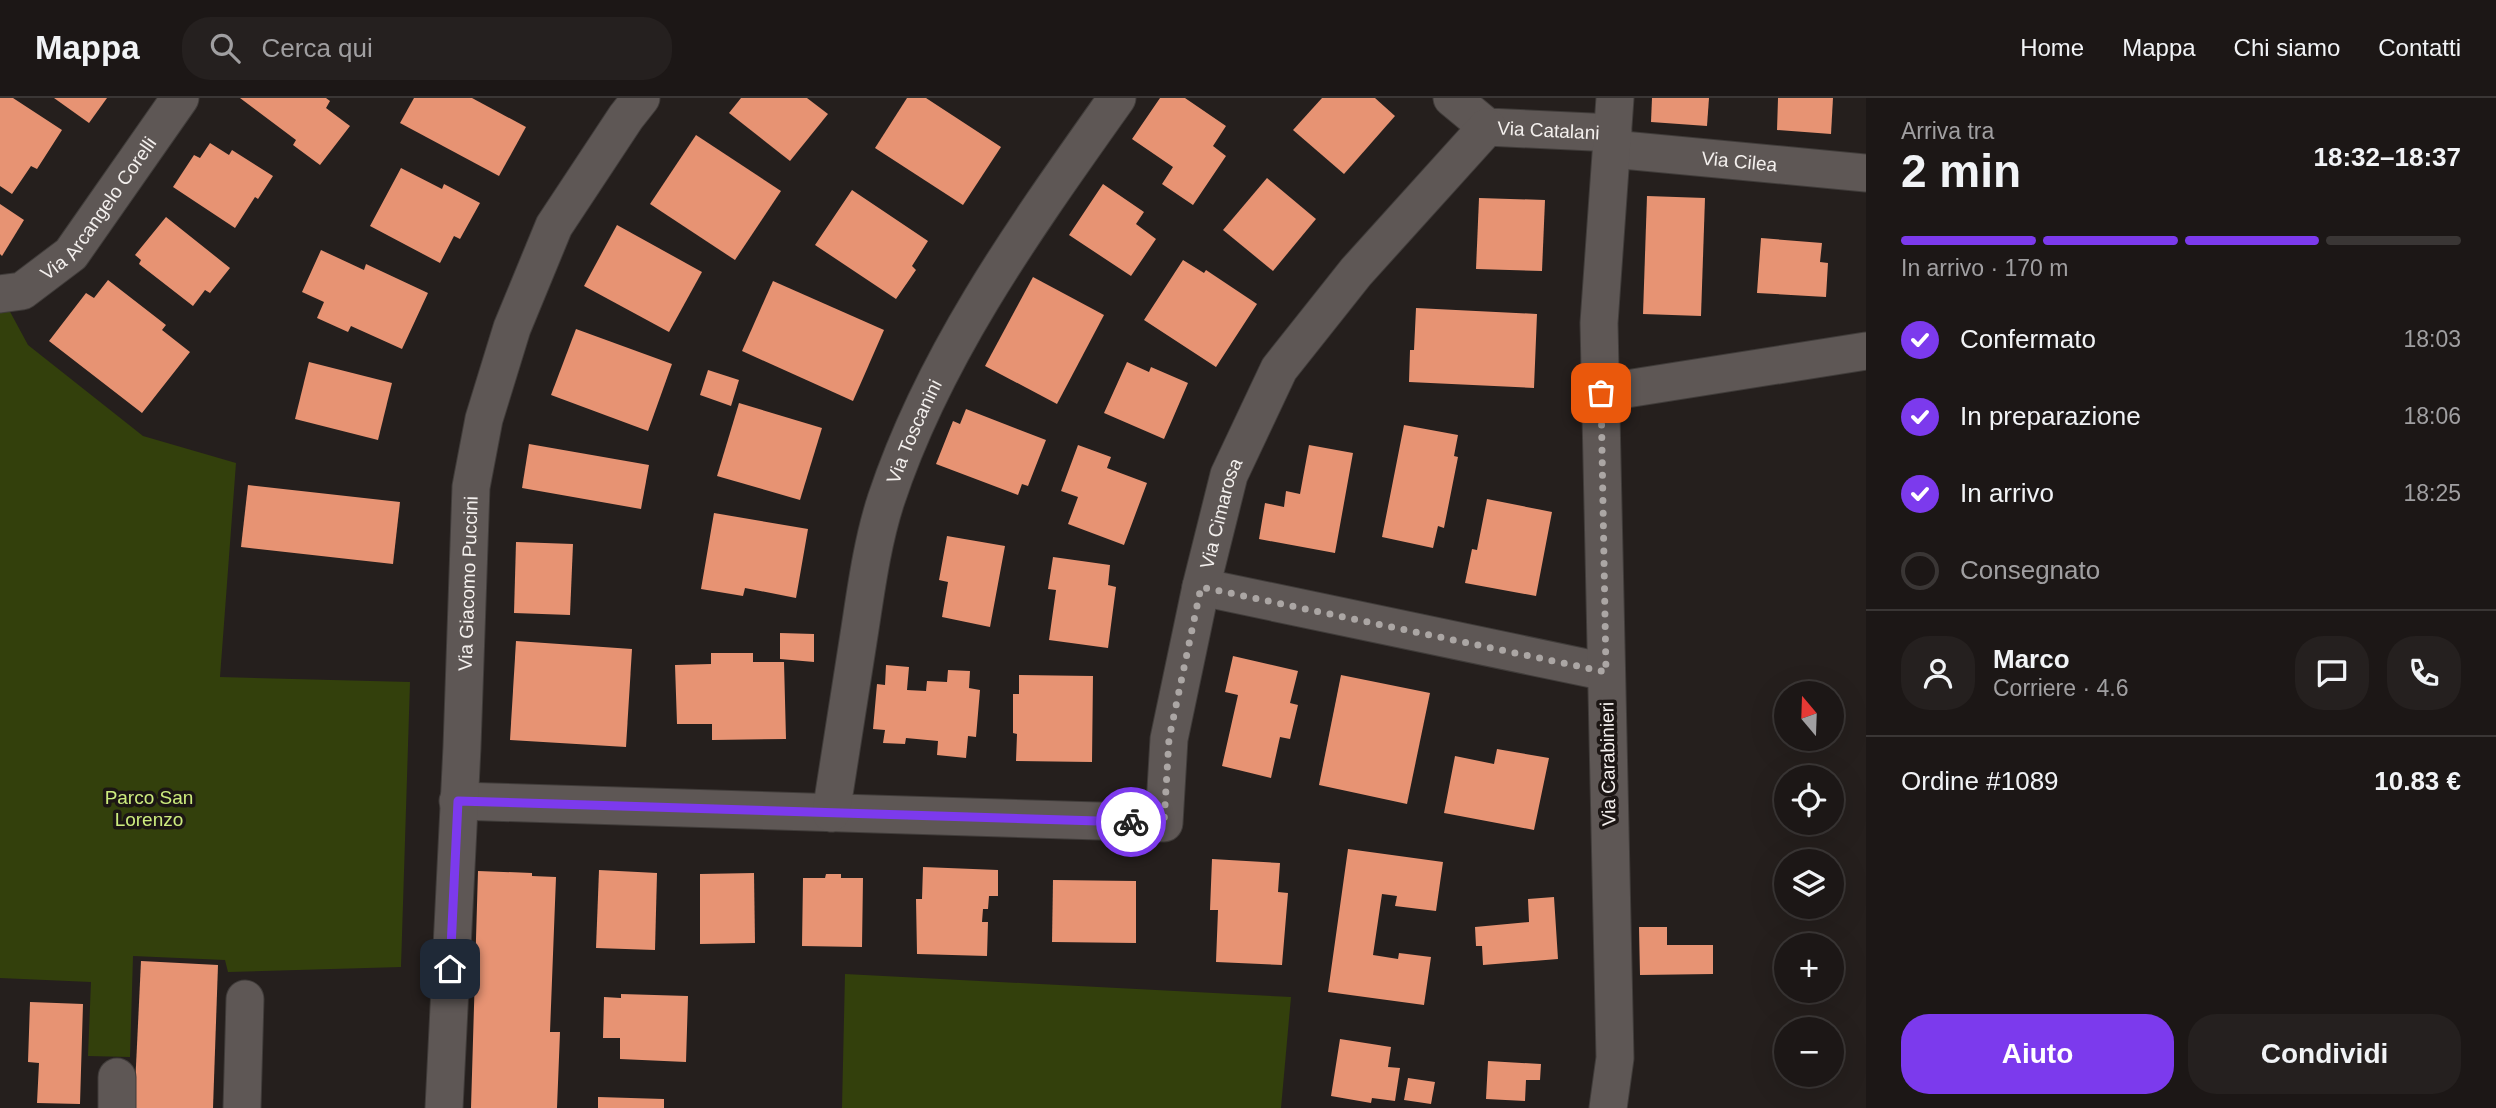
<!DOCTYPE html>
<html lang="it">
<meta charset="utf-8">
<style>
:root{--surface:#1c1716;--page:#25201f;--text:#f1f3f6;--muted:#a09fa1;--line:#3a3635;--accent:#7c3aed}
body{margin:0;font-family:Arial,sans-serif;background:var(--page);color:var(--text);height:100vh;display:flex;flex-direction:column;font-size:26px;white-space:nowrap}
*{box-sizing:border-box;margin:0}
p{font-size:23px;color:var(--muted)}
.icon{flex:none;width:38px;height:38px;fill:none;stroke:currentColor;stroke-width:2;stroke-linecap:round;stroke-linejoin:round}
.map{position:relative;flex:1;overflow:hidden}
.sheet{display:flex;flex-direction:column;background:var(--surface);width:630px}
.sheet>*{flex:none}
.needle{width:46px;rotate:341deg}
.fabs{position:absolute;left:1774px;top:583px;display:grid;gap:14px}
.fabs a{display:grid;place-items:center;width:70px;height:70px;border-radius:50%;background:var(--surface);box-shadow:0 7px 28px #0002,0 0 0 2px var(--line);font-size:35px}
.pin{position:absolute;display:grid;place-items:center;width:60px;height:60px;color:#fff;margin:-30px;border-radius:14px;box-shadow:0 4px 10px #0006}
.courier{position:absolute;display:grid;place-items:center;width:70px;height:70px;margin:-35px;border:5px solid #7c3aed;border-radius:50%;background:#fff;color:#222;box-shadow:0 2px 9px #0007}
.overview em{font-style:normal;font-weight:600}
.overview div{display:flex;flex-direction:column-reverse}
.overview{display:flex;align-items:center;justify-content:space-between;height:119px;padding:0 35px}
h1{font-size:46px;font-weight:600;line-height:52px}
.bar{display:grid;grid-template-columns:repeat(4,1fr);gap:10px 7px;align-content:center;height:84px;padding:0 35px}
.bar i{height:9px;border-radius:5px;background:var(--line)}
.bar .selected{background:var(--accent)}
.bar p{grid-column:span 4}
.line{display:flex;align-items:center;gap:18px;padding:0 35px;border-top:2px solid var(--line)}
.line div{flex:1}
.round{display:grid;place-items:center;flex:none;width:74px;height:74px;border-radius:28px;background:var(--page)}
ol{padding:0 35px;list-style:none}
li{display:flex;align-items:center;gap:21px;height:77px}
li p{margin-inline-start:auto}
li .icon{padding:7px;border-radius:50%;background:var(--accent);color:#fff;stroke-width:4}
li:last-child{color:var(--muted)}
li i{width:38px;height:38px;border:4px solid var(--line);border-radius:50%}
.action{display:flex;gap:14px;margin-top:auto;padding:14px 35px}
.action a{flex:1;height:80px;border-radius:28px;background:var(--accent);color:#fff;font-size:28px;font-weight:600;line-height:80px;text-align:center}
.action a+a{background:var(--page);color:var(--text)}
header{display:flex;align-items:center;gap:42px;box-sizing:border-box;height:98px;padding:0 35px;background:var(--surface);border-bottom:2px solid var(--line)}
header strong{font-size:33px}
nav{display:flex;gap:38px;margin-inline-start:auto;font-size:24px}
.search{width:490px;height:63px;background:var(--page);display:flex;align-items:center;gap:18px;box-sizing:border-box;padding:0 24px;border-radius:28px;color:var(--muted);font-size:26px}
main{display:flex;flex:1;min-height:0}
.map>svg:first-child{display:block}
.green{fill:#33400c}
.building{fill:#e79373}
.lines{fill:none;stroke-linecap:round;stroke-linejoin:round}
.minor-casing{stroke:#403c3a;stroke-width:39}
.minor{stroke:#5e5755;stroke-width:37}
.done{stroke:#aba6a4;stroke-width:7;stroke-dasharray:0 12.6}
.route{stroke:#7c3aed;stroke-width:9}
.labels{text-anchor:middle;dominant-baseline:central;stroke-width:7;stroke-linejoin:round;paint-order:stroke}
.street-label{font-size:19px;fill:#f3efed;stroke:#1c1614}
.park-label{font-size:19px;fill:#cdec7e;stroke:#1c1614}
</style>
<header>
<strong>Mappa</strong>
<div class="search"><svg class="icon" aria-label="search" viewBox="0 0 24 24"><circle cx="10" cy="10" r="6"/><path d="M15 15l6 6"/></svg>Cerca qui</div>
<nav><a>Home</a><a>Mappa</a><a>Chi siamo</a><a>Contatti</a></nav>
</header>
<main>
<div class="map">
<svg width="1866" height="1010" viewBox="0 0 1866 1010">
<rect width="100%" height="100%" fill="#251f1d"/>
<g class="green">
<polygon points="8,210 28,247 143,338 236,365 220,579 410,584 401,869 228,874 225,862 133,858 130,959 88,958 91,884 0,880 0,211"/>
<polygon points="845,876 1291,899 1281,1010 842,1010"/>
</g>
<g class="building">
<polygon points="0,0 13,0 62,32 37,71 31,68 12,96 0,88"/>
<polygon points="54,0 107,0 89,25"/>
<polygon points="240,0 326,0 330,3 326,10 350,28 320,67 293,47 296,42"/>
<polygon points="414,0 472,0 526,29 499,78 400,25"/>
<polygon points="741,0 807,0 828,16 790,63 729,15"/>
<polygon points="907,0 926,0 1001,49 963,107 875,50"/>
<polygon points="1160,0 1185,0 1226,28 1213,48 1226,58 1193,107 1162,86 1173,69 1132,41"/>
<polygon points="1322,0 1375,0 1395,18 1344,76 1293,32"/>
<polygon points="1652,0 1709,0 1707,28 1651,24"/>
<polygon points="1778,0 1833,0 1831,36 1777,32"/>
<polygon points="696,37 781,93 735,162 650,106"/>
<polygon points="210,45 229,57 232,52 273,78 258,101 255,99 235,130 173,89 194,57 200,60"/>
<polygon points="401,70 442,91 444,86 480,105 460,141 454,138 440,165 370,128"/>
<polygon points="1267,80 1316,121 1273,173 1223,132"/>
<polygon points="1103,86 1144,114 1136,126 1156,141 1131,178 1069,137"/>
<polygon points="852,92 928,143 912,168 916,172 896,201 815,147"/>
<polygon points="1647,98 1705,100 1701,218 1643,216"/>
<polygon points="1479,100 1545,102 1542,173 1476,171"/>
<polygon points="0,106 24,122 2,158 0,156"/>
<polygon points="166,119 230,170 210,195 205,192 193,208 139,166 141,162 135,157"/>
<polygon points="617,127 702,174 669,234 584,188"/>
<polygon points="1761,140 1822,145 1820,164 1828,165 1826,199 1757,195"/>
<polygon points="321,152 364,172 366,166 428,195 402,251 351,228 348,234 317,220 324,204 302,194"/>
<polygon points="1183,162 1204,175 1206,172 1257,206 1216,269 1144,222"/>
<polygon points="1033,179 1104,217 1057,306 985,268"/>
<polygon points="108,182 166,227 162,232 190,254 142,315 49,243 86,195 94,200"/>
<polygon points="773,183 884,232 853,303 742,253"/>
<polygon points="1416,210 1537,216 1534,290 1409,284 1410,252 1414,252"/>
<polygon points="576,231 672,266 648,333 551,297"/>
<polygon points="309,264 392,285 378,342 295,321"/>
<polygon points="1127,264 1149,274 1151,269 1188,285 1164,341 1104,315"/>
<polygon points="708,272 739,282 731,308 700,297"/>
<polygon points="739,305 822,330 800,402 717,378"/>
<polygon points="966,311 1046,342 1028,388 1022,386 1018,397 936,366 953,323 960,326"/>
<polygon points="1404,327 1458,337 1454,358 1458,359 1444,430 1438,428 1433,450 1382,439"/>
<polygon points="529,346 649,367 641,411 522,390"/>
<polygon points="1078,347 1111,359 1107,370 1147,385 1124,447 1068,426 1078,399 1061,393"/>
<polygon points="1309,347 1353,355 1335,455 1259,441 1265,405 1284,409 1286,393 1300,396"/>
<polygon points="248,387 400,404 393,466 241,449"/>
<polygon points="1487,401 1552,414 1536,498 1465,485 1472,451 1477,452"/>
<polygon points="714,415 808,431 796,500 745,490 743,498 701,491"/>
<polygon points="947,438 1005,448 990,529 942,519 948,484 939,482"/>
<polygon points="516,444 573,446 570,517 514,515"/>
<polygon points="1053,459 1110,467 1108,487 1116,489 1108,550 1049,542 1056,492 1048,491"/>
<polygon points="780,535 814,536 814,564 780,561"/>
<polygon points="516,543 632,551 626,649 510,642"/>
<polygon points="711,555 753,555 753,564 784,564 786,641 712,642 712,626 677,626 675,567 711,566"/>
<polygon points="1233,558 1298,573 1290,605 1298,607 1290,641 1280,639 1271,680 1222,668 1238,597 1225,594"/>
<polygon points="886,567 909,569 907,592 926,593 927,583 947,584 948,572 970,573 969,590 980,592 976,639 968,638 966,660 937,657 938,643 906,640 905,646 883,645 885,632 873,631 877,586 885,587"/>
<polygon points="1019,577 1093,578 1092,664 1016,663 1017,636 1013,635 1013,596 1019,596"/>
<polygon points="1341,577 1430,595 1407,706 1319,687"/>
<polygon points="1497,651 1549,660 1534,732 1444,715 1455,658 1494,666"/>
<polygon points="1348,751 1443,764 1436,813 1395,808 1397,798 1382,796 1373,857 1398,861 1399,855 1431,859 1424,907 1328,894"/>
<polygon points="1212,761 1280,765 1278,794 1288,795 1282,867 1216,864 1218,812 1210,812"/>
<polygon points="923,769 998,772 998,798 989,798 988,811 983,811 982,824 988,824 987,858 917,856 916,801 922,801"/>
<polygon points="599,772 657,775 655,852 596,850"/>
<polygon points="478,773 532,775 532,778 556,779 550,934 560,934 557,1010 471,1010"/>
<polygon points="754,775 755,845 700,846 700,776"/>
<polygon points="826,776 841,776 841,780 863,780 862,849 802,848 803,780 825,780"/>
<polygon points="1053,782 1136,783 1136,845 1052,844"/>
<polygon points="1554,799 1558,861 1483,867 1482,848 1476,848 1475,829 1529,824 1528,801"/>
<polygon points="1639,829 1667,829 1667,847 1713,847 1713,876 1640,877"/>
<polygon points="141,863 218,867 213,1010 134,1010"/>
<polygon points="621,896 688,898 686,964 620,961 620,940 603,940 604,899 621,900"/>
<polygon points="30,904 83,906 80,1006 37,1005 39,965 28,964"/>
<polygon points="1340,941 1391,949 1388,969 1400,970 1395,1003 1372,1000 1371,1005 1331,998"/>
<polygon points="1488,963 1541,966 1540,982 1526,982 1525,1003 1486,1001"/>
<polygon points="1408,980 1435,984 1431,1006 1404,1002"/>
<polygon points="598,999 664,1001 664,1010 598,1010"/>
</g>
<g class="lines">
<g class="minor-casing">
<g id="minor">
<path id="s1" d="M1452,0L1487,29L1613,35"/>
<path id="s2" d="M1612,51L1866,75"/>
<path id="s3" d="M0,196L22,193L71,156L180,0"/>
<polyline points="1601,295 1866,253"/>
<polyline points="1201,489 1606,574"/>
<path id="s4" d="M458,703L1164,725L1169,641L1201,489L1229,377L1279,271L1356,174L1487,29"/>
<path id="s5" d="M831,715C840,655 850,596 859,537C866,492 872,445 886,402C935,254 1028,126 1117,0"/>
<polyline points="117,1010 117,979"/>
<polyline points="242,1010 245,901"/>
<path id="s6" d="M444,1010L462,649L471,389L484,321L512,230L554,128L626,19L641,0"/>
<polyline points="1608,1010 1615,960 1599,225 1615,0"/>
</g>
</g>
<use href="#minor" class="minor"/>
</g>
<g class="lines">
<polyline class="done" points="1131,724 1164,724 1169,641 1201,489 1606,574 1601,295"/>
<polyline class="route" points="450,871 458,703 1131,724"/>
</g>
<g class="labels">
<g class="street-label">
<text stroke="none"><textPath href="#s1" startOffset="107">Via Catalani</textPath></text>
<text stroke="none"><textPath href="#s2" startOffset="128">Via Cilea</textPath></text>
<text stroke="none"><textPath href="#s3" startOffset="136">Via Arcangelo Corelli</textPath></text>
<text stroke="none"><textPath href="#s5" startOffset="392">Via Toscanini</textPath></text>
<text stroke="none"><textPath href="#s4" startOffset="1022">Via Cimarosa</textPath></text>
<text stroke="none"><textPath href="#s6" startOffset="525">Via Giacomo Puccini</textPath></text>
<text transform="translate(1608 666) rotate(-91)">Via Carabinieri</text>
</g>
<g class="park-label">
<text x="149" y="699">Parco San<tspan x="149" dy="22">Lorenzo</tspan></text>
</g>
</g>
</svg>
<div class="fabs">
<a><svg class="needle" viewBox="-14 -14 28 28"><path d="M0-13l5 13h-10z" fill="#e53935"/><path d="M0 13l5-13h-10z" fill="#a09fa1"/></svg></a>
<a><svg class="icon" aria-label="locate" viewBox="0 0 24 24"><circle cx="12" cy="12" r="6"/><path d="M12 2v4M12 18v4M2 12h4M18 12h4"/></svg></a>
<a><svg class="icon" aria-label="layers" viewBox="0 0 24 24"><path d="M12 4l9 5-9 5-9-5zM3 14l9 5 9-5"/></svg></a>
<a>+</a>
<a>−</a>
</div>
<div class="pin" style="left:1601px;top:295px;background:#ea580c"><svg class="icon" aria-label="bag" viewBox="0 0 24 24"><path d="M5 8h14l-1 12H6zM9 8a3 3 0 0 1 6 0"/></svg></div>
<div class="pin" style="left:450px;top:871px;background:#1f2937"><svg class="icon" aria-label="home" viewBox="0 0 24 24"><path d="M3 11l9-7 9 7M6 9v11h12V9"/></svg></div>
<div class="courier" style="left:1131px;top:724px"><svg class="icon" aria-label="bike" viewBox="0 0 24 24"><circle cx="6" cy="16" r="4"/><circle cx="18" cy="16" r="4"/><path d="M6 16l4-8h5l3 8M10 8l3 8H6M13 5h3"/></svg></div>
</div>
<section class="sheet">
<div class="overview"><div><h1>2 min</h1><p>Arriva tra</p></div><em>18:32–18:37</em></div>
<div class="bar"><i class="selected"></i><i class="selected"></i><i class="selected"></i><i></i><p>In arrivo · 170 m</p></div>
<ol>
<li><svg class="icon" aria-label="check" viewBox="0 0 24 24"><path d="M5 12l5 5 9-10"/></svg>Confermato<p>18:03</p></li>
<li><svg class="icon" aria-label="check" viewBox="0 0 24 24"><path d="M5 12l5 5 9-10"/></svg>In preparazione<p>18:06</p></li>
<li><svg class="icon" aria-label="check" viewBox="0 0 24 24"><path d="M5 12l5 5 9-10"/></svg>In arrivo<p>18:25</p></li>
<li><i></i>Consegnato</li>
</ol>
<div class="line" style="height:126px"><a class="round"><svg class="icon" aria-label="person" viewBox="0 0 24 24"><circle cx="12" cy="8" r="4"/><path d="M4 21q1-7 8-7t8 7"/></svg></a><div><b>Marco</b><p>Corriere · 4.6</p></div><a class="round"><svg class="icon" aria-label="chat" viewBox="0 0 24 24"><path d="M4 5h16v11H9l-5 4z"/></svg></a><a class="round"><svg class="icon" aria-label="phone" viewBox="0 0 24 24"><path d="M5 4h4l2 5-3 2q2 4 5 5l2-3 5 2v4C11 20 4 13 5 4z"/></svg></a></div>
<div class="line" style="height:91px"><div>Ordine #1089</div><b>10.83 €</b></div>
<div class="action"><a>Aiuto</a><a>Condividi</a></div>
</section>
</main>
